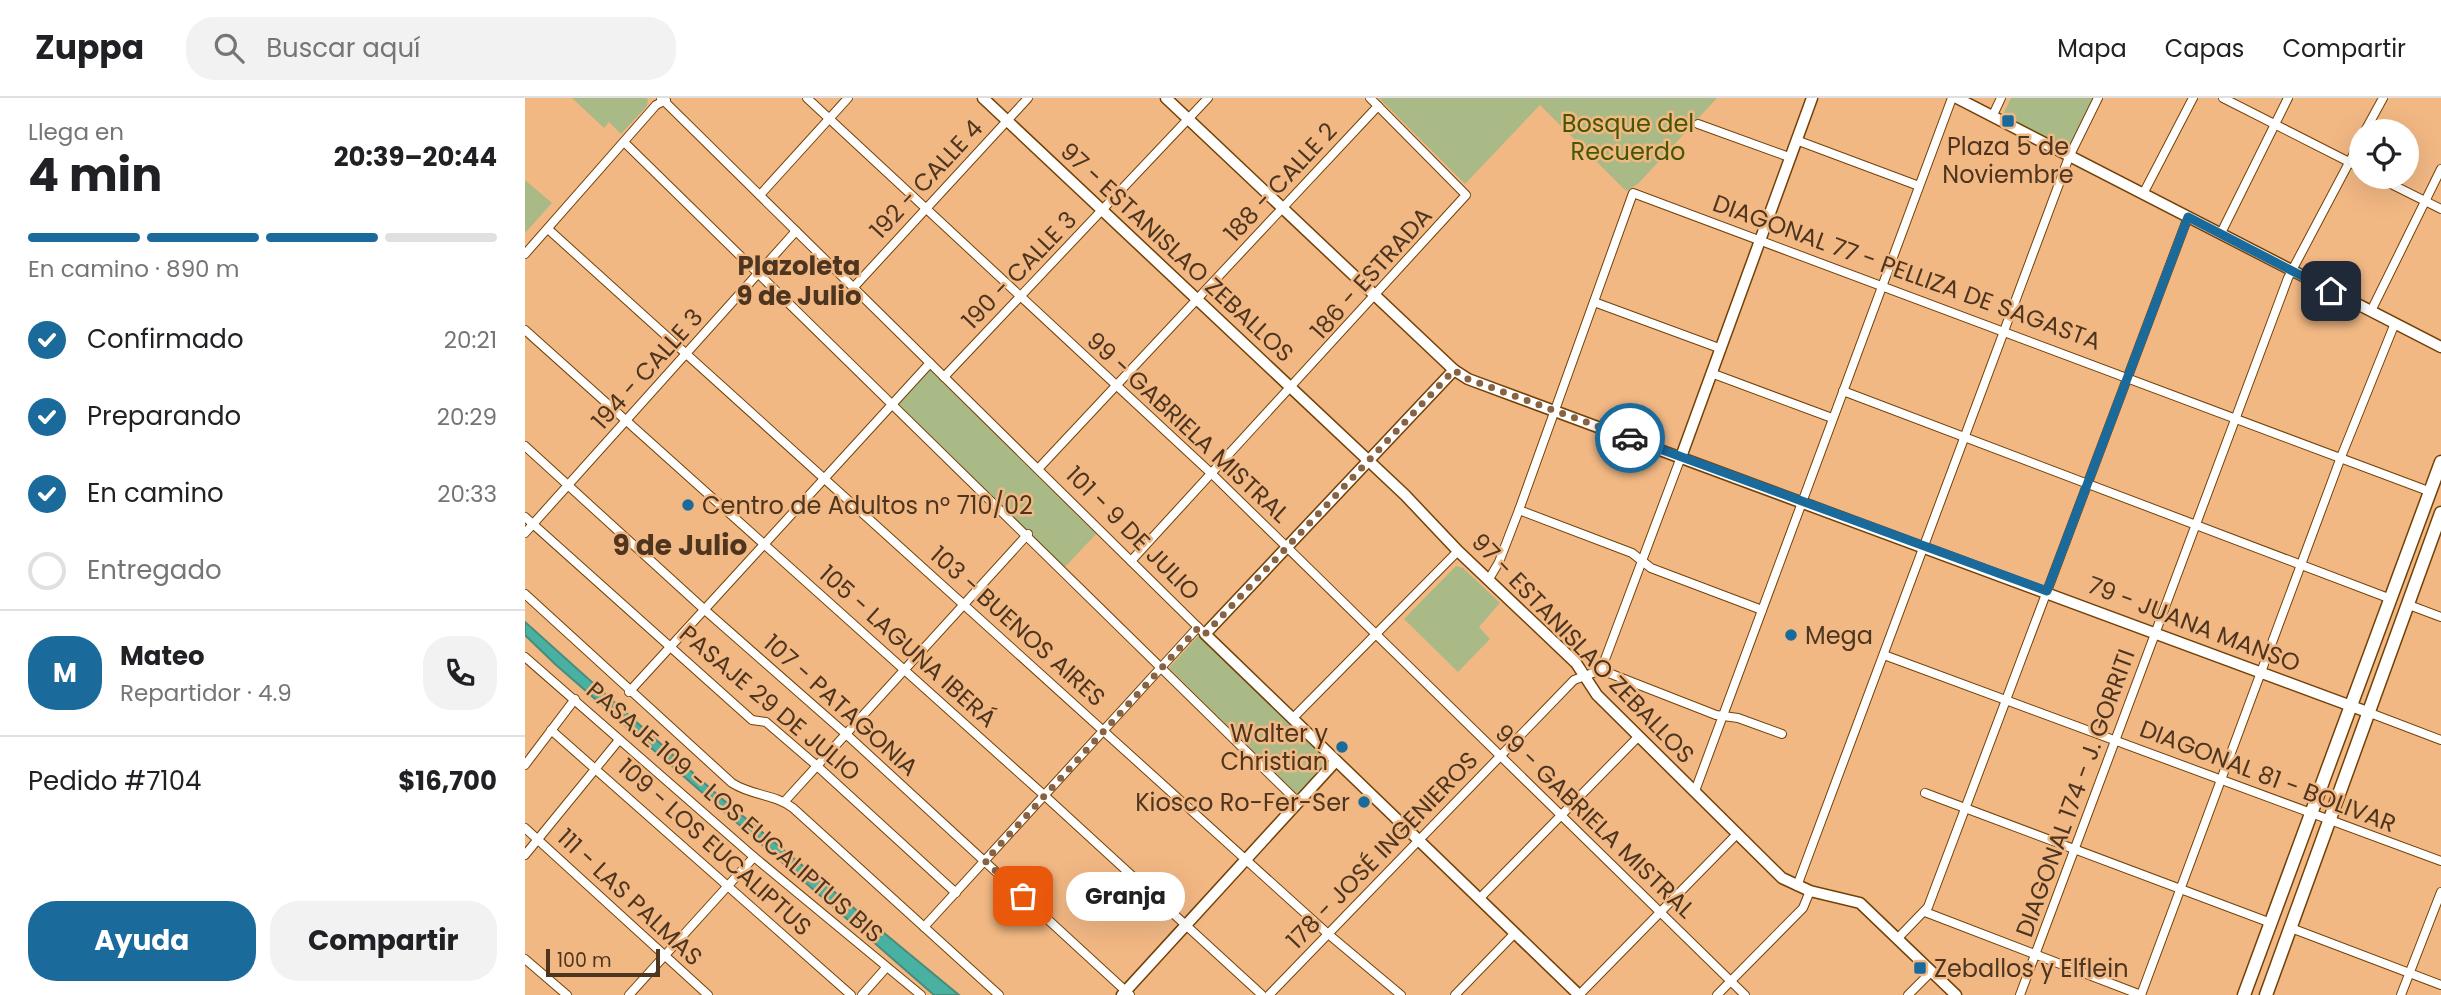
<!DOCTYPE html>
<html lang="es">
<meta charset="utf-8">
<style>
:root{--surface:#fff;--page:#f2f2f2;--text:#202124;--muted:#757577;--line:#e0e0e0;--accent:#1b6a9c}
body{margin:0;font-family:Poppins,sans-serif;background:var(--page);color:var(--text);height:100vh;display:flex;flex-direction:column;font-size:26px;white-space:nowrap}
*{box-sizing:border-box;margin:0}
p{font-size:23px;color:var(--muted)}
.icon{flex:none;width:38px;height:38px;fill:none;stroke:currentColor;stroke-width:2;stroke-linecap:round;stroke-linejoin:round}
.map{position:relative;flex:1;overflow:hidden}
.details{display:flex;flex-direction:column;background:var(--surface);width:525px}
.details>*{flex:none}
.tools{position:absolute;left:1824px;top:21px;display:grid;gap:14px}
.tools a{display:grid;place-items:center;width:70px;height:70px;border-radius:50%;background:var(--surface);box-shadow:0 7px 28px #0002;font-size:35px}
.scale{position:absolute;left:21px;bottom:18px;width:114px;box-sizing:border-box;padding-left:7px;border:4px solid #4d3520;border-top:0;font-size:19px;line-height:24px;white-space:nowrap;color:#4d3520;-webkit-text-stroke:5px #f2b884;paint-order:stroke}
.pin{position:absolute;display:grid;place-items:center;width:60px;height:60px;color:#fff;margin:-30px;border-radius:14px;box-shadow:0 4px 10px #0006}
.courier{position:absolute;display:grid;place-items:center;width:70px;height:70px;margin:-35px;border:5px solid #1b6a9c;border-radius:50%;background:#fff;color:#222;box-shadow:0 2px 9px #0007}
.bubble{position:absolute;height:49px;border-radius:24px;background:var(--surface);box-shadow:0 7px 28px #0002;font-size:23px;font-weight:700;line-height:49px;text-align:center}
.head em{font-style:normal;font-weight:700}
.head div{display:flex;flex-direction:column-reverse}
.head{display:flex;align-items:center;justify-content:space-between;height:119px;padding:0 28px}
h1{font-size:46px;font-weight:700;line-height:52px}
.bar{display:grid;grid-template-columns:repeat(4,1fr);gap:10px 7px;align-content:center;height:84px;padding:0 28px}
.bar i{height:9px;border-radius:5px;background:var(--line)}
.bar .current{background:var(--accent)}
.bar p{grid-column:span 4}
.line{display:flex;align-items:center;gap:18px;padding:0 28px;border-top:2px solid var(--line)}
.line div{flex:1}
.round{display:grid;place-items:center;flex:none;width:74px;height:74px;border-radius:28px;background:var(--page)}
ol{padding:0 28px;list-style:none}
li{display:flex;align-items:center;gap:21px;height:77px}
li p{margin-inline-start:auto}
li .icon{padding:7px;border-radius:50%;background:var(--accent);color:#fff;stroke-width:4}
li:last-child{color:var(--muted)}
li i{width:38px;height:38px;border:4px solid var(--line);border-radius:50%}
.action{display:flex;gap:14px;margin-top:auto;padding:14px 28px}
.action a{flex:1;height:80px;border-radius:28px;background:var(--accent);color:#fff;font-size:28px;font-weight:700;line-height:80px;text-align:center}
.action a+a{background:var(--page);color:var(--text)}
header{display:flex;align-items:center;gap:42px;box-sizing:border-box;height:98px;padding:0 35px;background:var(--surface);border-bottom:2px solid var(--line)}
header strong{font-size:33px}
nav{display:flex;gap:38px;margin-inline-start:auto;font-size:24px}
.search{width:490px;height:63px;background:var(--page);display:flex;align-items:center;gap:18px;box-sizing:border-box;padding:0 24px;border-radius:28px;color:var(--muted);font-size:26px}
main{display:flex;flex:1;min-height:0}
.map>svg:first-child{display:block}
.green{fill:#aaba87}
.water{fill:#49b1a2;stroke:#4a8c7b;stroke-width:2}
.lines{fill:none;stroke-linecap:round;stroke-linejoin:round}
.minor-casing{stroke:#734105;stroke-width:10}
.tertiary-casing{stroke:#734105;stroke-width:13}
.primary-casing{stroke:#734105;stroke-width:15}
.minor{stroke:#fff;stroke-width:8}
.tertiary{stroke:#fff;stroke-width:10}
.primary{stroke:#fff;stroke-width:12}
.done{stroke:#876343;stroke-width:7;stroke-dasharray:0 12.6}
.route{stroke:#1b6a9c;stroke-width:9}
.poi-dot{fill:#1b6a9c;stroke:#f2b884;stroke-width:2.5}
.labels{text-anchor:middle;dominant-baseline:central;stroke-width:5;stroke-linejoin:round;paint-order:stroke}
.park-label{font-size:24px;fill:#455701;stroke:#f2b884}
.poi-label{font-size:24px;fill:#4d3520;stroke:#f2b884;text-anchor:start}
.street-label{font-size:24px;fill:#4d3520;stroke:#f2b884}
.neighbourhood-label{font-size:26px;font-weight:bold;fill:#4d3520;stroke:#f2b884}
.quarter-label{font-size:28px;font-weight:bold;fill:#4d3520;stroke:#f2b884}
</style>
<header>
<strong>Zuppa</strong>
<div class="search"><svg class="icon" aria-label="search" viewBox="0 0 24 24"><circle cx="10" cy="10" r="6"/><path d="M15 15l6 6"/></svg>Buscar aquí</div>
<nav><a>Mapa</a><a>Capas</a><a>Compartir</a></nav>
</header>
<main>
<section class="details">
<div class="head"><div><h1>4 min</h1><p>Llega en</p></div><em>20:39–20:44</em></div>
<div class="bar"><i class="current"></i><i class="current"></i><i class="current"></i><i></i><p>En camino · 890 m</p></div>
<ol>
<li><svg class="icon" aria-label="check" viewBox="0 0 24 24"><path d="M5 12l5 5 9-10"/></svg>Confirmado<p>20:21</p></li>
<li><svg class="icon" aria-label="check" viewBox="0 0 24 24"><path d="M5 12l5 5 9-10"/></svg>Preparando<p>20:29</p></li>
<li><svg class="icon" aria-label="check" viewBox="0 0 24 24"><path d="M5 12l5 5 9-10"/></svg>En camino<p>20:33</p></li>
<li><i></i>Entregado</li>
</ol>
<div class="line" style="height:126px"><b class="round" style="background:var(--accent);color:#fff">M</b><div><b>Mateo</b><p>Repartidor · 4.9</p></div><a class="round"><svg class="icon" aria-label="phone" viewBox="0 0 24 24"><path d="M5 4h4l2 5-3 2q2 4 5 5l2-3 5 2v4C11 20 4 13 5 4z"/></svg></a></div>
<div class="line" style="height:91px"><div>Pedido #7104</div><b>$16,700</b></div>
<div class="action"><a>Ayuda</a><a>Compartir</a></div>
</section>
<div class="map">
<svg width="1916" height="897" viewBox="0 0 1916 897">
<rect width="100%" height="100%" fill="#f2b884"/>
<g class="green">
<polygon points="47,0 121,0 123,1 122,8 96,36 84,24 79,30"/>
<polygon points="854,0 1192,0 1113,86 1101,93 1015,7 940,86"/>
<polygon points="1486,0 1569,0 1543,55 1476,21"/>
<polygon points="0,82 27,105 0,135"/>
<polygon points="405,265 575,432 538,471 368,306"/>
<polygon points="931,468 938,470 975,505 954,529 965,541 933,574 879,521"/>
<polygon points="675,536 804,663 773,697 644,570"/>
</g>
<polygon class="water" points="0,524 196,700 434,897 409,897 30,566 0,537"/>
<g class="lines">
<g class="minor-casing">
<g id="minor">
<polyline points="136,0 680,536"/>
<polyline points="282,0 688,377 1220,897"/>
<polyline points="1698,0 1836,70"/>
<polyline points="1467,19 1476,0"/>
<polyline points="1173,26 1264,59"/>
<polyline points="1840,33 1858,0"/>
<polyline points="1271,42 1394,88"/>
<polyline points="99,44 773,704"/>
<polyline points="1852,79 1916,111"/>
<polyline points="1618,96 1668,0"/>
<polyline points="235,97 323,0"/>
<polyline points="23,131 802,835 876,897"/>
<polyline points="1696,135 1763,0"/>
<polyline points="0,156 131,7 141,2"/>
<polyline points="328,190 503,0"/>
<polyline points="1069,204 1194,250"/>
<polyline points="1846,213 1916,71"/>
<polyline points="0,232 520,698 737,897"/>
<polyline points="1186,275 1307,320"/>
<polyline points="419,279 683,0"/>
<polyline points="1318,293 1866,501"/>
<polyline points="0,348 181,513 321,636 605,897"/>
<polyline points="513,371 853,8"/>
<polyline points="994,412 1107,455 1126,470 1237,512"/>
<polyline points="0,419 227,622 241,624 291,667 431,795"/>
<polyline points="0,435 271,133"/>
<polyline points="606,463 941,97 845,0"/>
<polyline points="964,481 974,464 994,412 1108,95 1906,394"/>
<path d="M0,496L207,685C227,698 250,696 268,710L474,897"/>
<polyline points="1884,507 1916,519"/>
<polyline points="1359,557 1916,763"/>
<polyline points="0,559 229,759 396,897"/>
<polyline points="1076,572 1156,359"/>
<polyline points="1076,572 1191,617 1213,620 1257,636"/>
<polyline points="104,594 405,265"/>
<polyline points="1845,615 1916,642"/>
<polyline points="767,621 933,453"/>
<polyline points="26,632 326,897"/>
<polyline points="0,667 50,601"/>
<polyline points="1170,693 1427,0"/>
<polyline points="1400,695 1746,825"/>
<polyline points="260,703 503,436"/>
<polyline points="0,730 183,897"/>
<polyline points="0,757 94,642"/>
<polyline points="1272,788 1544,59 1573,0"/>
<polyline points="954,801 1113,639"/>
<polyline points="1400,814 1616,897"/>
<polyline points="399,829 673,529"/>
<polyline points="1766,830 1916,887"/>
<polyline points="1373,840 1403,809 1663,119"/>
<polyline points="0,861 42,897"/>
<polyline points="104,897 229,759"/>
<polyline points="337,897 360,871"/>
<polyline points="744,897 1049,582 1076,572"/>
<polyline points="930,897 989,836"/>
<polyline points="1054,897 1212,736"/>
<polyline points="1192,897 1278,810 1285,793"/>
<polyline points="1383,897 1407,873"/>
<polyline points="1495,897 1763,180 1836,42"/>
<polyline points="1616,897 1816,359 1870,225"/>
<polyline points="1876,897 1916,794"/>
</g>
</g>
<g class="tertiary-casing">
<g id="tertiary">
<polyline points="458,0 880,397 933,453 1051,565 1072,597 1257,780 1285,793 1335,805 1431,897"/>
<polyline points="641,0 929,272 943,281 1845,615"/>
<polyline points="1432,0 1916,249"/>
<polyline points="929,272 680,536 1054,897"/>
<polyline points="1156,359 1287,0"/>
<polyline points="597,897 811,663"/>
</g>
</g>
<g class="primary-casing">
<g id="primary">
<polyline points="1719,897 1916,364"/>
<polyline points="1741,897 1916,415"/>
</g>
</g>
<use href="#minor" class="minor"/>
<use href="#tertiary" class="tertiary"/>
<use href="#primary" class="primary"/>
</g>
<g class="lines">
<polyline class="done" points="498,798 460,763 673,530 680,536 929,272 943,281 1105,340"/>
<polyline class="route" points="1105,340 1522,493 1663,119 1806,193"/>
</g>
<g class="poi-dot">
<rect x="1476" y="16" width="14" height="14" rx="3.5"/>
<circle cx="163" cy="407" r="7"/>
<circle cx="1266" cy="537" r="7"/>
<circle cx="817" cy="649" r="7"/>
<circle cx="839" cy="704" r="7"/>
<rect x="1388" y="863" width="14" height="14" rx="3.5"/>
</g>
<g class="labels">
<g class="park-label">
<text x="1103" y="25">Bosque del<tspan x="1103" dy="28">Recuerdo</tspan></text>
</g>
<g class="poi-label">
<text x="1483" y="48" text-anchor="middle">Plaza 5 de<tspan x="1483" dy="28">Noviembre</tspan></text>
<text x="177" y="407">Centro de Adultos nº 710/02</text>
<text x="1280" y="537">Mega</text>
<text x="803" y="635" text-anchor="end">Walter y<tspan x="803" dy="28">Christian</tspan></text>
<text x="825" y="704" text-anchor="end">Kiosco Ro-Fer-Ser</text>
<text x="1409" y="870">Zeballos y Elflein</text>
</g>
<g class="street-label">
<text transform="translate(401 81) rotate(-47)">192 - CALLE 4</text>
<text transform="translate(755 84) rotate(-47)">188 - CALLE 2</text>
<text transform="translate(652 154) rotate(43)">97 - ESTANISLAO ZEBALLOS</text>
<text transform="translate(494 172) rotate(-46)">190 - CALLE 3</text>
<text transform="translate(1382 174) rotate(20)">DIAGONAL 77 - PELLIZA DE SAGASTA</text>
<text transform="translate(846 175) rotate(-48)">186 - ESTRADA</text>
<text transform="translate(122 271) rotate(-48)">194 - CALLE 3</text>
<text transform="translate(663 329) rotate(43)">99 - GABRIELA MISTRAL</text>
<text transform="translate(608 435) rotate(45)">101 - 9 DE JULIO</text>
<text transform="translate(1669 526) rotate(21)">79 - JUANA MANSO</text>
<text transform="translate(493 528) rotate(42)">103 - BUENOS AIRES</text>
<text transform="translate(383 548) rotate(42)">105 - LAGUNA IBERÁ</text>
<text transform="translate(1058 550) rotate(46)">97 - ESTANISLAO ZEBALLOS</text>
<text transform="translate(245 605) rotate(40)">PASAJE 29 DE JULIO</text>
<text transform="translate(316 607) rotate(42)">107 - PATAGONIA</text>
<text transform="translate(1743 678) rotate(21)">DIAGONAL 81 - BOLIVAR</text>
<text transform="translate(1550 695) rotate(-70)">DIAGONAL 174 - J. GORRITI</text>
<text transform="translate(210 714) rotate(41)">PASAJE 109 - LOS EUCALIPTUS BIS</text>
<text transform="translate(1070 723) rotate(44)">99 - GABRIELA MISTRAL</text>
<text transform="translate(190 749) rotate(42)">109 - LOS EUCALIPTUS</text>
<text transform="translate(857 752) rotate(-46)">178 - JOSÉ INGENIEROS</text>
<text transform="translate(105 799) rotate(43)">111 - LAS PALMAS</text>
</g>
<g class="neighbourhood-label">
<text x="274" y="168">Plazoleta<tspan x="274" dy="30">9 de Julio</tspan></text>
</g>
<g class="quarter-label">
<text x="155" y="447">9 de Julio</text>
</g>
</g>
</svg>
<div class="tools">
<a><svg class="icon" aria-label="locate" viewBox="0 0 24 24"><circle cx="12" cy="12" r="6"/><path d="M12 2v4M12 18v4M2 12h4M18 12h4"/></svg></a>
</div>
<div class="scale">100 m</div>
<div class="pin" style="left:498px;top:798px;background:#ea580c"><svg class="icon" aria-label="bag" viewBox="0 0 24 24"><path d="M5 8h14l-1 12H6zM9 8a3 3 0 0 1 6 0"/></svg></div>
<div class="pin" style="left:1806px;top:193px;background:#1f2937"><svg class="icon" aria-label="home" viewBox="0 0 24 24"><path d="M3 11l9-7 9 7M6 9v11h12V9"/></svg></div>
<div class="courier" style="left:1105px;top:340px"><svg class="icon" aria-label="car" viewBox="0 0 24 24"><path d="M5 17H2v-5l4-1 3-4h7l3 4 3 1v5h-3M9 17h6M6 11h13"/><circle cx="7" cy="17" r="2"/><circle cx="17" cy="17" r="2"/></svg></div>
<div class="bubble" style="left:541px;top:774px;width:119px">Granja</div>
</div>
</main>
